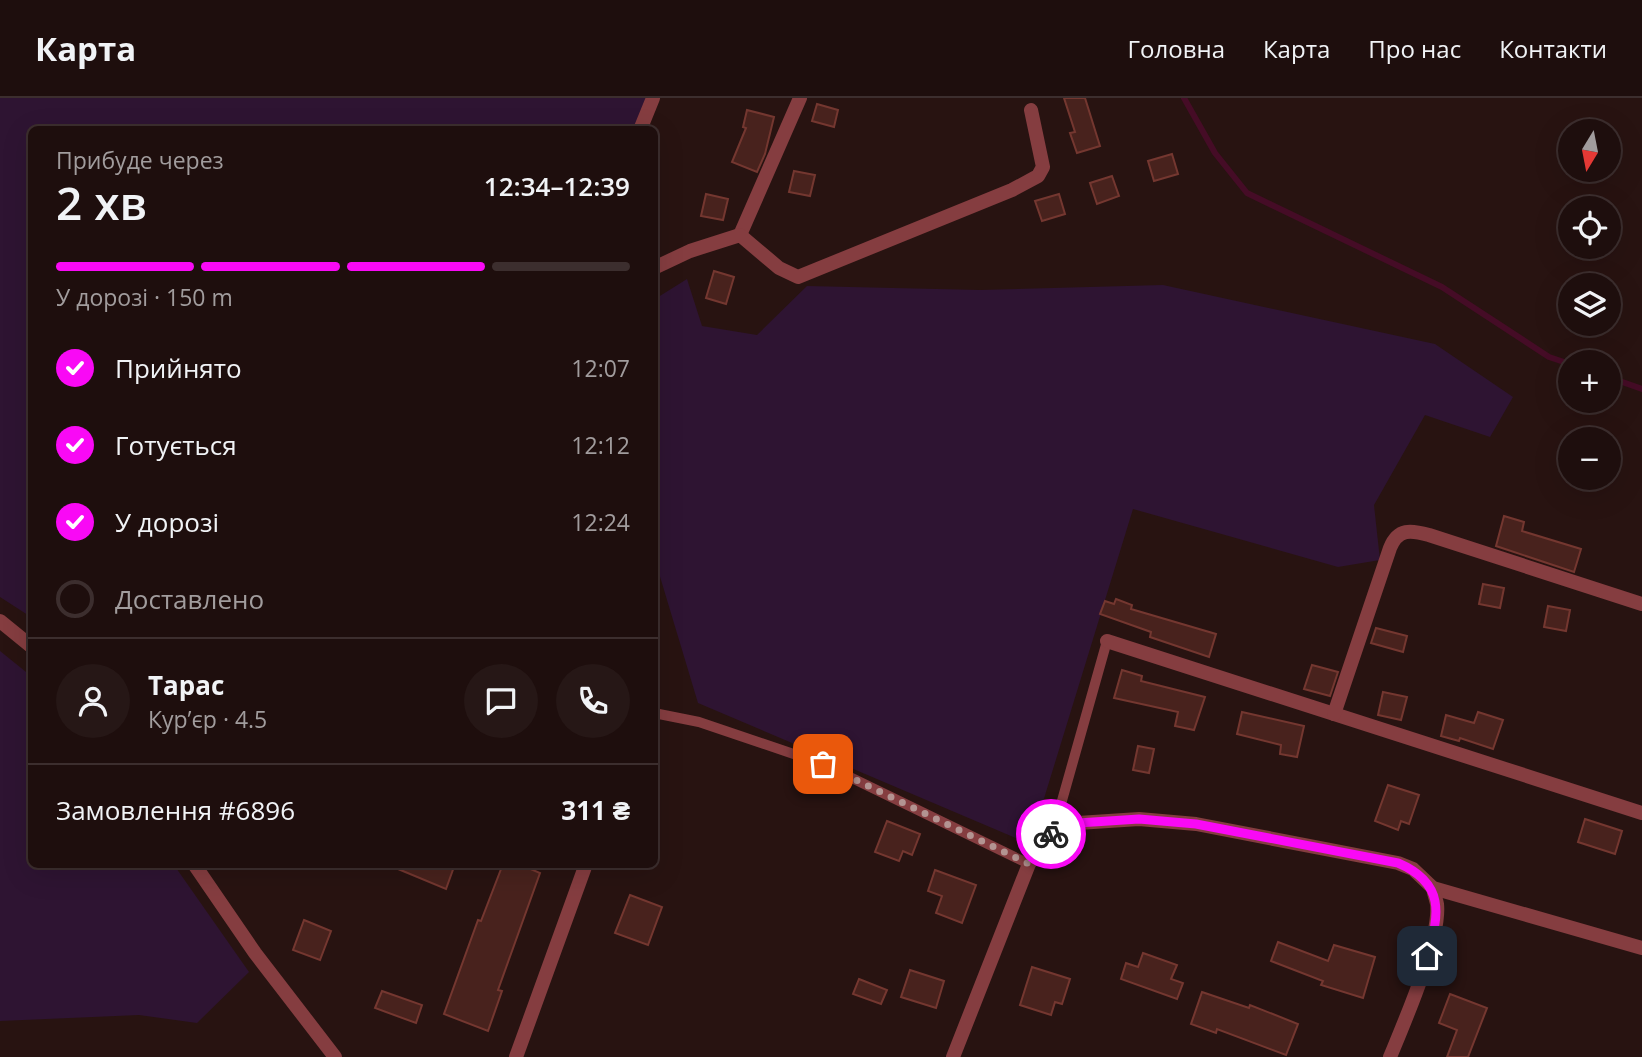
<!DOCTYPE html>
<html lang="uk">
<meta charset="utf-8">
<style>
:root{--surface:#1e0e0d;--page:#261716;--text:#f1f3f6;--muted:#a19c9d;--line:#3c2e2e;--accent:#f909f5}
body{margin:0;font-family:"Open Sans",sans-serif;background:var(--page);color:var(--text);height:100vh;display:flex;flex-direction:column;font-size:26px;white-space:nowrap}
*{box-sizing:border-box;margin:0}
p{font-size:23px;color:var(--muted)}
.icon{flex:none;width:38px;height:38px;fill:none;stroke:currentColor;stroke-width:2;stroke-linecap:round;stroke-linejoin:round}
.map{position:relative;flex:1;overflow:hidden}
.panel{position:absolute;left:28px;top:28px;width:630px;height:742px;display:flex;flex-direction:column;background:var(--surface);border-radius:10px;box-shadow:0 7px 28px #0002,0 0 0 2px var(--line)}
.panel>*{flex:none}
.needle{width:46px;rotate:190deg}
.controls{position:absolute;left:1558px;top:21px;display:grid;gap:14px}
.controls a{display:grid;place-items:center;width:63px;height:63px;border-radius:50%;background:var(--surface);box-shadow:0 7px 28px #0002,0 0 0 2px var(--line);font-size:35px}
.pin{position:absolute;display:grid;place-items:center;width:60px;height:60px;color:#fff;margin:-30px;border-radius:14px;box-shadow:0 4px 10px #0006}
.courier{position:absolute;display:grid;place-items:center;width:70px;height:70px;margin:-35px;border:5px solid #f909f5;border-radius:50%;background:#fff;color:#222;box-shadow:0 2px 9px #0007}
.head em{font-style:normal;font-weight:600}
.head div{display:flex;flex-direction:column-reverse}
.head{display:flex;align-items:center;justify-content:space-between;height:119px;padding:0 28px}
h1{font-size:46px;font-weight:600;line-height:52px}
.bar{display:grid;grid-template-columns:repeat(4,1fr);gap:10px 7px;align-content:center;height:84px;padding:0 28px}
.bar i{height:9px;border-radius:5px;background:var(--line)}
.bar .active{background:var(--accent)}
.bar p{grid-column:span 4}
.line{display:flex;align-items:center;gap:18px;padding:0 28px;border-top:2px solid var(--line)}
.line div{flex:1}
.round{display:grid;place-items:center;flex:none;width:74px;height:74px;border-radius:37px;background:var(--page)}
ol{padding:0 28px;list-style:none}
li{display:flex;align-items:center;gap:21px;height:77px}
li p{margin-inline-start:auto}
li .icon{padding:7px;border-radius:50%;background:var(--accent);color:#fff;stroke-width:4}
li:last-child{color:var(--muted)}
li i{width:38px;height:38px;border:4px solid var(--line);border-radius:50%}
header{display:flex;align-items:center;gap:42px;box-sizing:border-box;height:98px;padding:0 35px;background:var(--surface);border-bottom:2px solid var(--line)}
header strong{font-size:33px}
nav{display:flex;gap:38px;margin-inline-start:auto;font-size:24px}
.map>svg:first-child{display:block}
.green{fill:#2e1432}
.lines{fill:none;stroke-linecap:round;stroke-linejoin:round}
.stream{stroke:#450c26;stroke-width:6}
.building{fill:#48221d;stroke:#743730;stroke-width:2}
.service{stroke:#853d40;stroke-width:10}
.minor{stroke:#853d40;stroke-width:14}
.done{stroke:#b39492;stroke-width:7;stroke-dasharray:0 12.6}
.route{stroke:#f909f5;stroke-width:9}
</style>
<header>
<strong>Карта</strong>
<nav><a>Головна</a><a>Карта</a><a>Про нас</a><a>Контакти</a></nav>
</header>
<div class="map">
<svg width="1642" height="959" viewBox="0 0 1642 959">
<rect width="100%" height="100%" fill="#281311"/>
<g class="green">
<polygon points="0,0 649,0 636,31 32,32 31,519 0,499"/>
<polygon points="687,181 702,228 757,237 807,188 980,192 1163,187 1435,246 1513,299 1490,339 1425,317 1374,407 1380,462 1338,469 1133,411 1030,746 698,605 655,462 655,201"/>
<polygon points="0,553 31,578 32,766 174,767 249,874 197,925 139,917 0,923"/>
</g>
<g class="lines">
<g class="stream">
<polyline points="1184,0 1215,55 1247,95 1442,189 1549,259 1570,266"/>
<polyline points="1608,279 1642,291"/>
</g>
</g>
<g class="building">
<polygon points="1064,0 1085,0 1100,48 1077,55 1070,35 1075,34"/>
<polygon points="817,6 838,12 834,29 812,23"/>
<polygon points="747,12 774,19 765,56 757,74 732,64 746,30 743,29"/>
<polygon points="1172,56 1178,76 1154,83 1148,63"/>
<polygon points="794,73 815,77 810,98 789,94"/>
<polygon points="1112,78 1119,98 1097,106 1090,85"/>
<polygon points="706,96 728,101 723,122 701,118"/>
<polygon points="1059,96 1065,116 1042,123 1035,103"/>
<polygon points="714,173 734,179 726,206 706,200"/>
<polygon points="1504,418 1524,424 1522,433 1581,451 1574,474 1496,448"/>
<polygon points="1483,486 1504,490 1500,510 1479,506"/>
<polygon points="1116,501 1132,507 1131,511 1216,536 1209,559 1150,539 1151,534 1100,516 1105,503 1114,506"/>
<polygon points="1548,508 1570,512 1566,533 1544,529"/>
<polygon points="1376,530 1407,538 1403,554 1371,545"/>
<polygon points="1312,567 1338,574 1330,598 1304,591"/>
<polygon points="1122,572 1142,578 1141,583 1205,599 1194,632 1175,628 1178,614 1114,600"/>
<polygon points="1383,594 1407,599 1401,622 1378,617"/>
<polygon points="1242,614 1304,628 1297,659 1280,656 1281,647 1237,636"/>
<polygon points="1478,614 1503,622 1493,651 1460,640 1459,643 1441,638 1446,617 1474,625"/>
<polygon points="1138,648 1154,651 1149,675 1133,672"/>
<polygon points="1388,687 1419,697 1409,726 1401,723 1398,732 1375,723"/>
<polygon points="1585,721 1622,733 1615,756 1578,744"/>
<polygon points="887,723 920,736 912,757 903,753 899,763 875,754"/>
<polygon points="386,766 455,766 446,791"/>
<polygon points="503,766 519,766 540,775 498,892 502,893 488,933 444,916 478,822 481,823"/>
<polygon points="935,772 976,787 962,825 936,815 942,798 928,793"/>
<polygon points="630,797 662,809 648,847 615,835"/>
<polygon points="304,822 331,833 320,862 293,852"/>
<polygon points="1278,844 1328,863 1334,847 1375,859 1363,900 1321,887 1323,883 1271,863"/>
<polygon points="1143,855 1177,867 1171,881 1183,885 1177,901 1121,881 1126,865 1138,869"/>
<polygon points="1032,869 1070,881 1062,906 1055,904 1051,917 1020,907"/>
<polygon points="910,872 944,883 936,910 901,899"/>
<polygon points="859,881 887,892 881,906 853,896"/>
<polygon points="382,893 422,907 416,925 375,910"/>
<polygon points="1202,894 1249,910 1250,907 1298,926 1286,957 1217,931 1216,935 1191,926"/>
<polygon points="1450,896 1487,910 1468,959 1447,959 1457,932 1439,925"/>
</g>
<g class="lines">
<g class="service">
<polyline points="654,615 699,624 823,666 1029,766"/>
<polyline points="1054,731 1107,543"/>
</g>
<g class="minor">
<polyline points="640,32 653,0"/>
<polyline points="740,137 800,0"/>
<polyline points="654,170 690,153 740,137 779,170 798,179 1012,92 1038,78 1043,69 1031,12"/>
<polyline points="0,523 32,549"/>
<polyline points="1107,543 1642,715"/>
<path d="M1334,616L1390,450C1398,430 1411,432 1429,437L1642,506"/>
<polyline points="194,766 255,855 335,959"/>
<polyline points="516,959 586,766"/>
<polyline points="953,959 1029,766 1054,731 1078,725 1139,721 1196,726 1398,765 1413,771 1433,790 1642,850"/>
<path d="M1390,959C1404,925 1441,840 1437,806C1436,801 1434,796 1433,790"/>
</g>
</g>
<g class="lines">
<polyline class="done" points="823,666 1029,766 1051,736"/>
<path class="route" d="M1051,736L1054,731L1078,725L1139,721L1196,726L1398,765C1445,785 1440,816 1427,858"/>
</g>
</svg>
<div class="controls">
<a><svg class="needle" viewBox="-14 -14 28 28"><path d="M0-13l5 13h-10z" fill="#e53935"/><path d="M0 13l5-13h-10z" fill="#a19c9d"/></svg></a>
<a><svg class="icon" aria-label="locate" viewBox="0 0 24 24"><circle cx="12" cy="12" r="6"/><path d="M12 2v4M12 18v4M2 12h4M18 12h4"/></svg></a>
<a><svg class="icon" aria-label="layers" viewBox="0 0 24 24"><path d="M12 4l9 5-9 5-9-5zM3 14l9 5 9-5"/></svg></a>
<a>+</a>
<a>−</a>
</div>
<div class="pin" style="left:823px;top:666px;background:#ea580c"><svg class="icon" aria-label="bag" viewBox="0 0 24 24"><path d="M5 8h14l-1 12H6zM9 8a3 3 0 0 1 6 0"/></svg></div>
<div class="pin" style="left:1427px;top:858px;background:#1f2937"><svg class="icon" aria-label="home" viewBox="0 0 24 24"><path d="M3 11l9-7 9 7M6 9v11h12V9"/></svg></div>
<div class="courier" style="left:1051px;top:736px"><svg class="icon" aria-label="bike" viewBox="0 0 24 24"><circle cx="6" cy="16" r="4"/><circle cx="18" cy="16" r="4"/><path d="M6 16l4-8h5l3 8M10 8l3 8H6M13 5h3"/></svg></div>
<section class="panel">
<div class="head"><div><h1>2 хв</h1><p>Прибуде через</p></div><em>12:34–12:39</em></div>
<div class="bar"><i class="active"></i><i class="active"></i><i class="active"></i><i></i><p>У дорозі · 150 m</p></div>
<ol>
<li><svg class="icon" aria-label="check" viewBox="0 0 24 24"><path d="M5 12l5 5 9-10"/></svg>Прийнято<p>12:07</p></li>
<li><svg class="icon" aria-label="check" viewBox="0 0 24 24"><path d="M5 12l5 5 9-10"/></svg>Готується<p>12:12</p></li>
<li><svg class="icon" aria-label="check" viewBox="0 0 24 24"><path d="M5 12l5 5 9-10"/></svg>У дорозі<p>12:24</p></li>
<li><i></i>Доставлено</li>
</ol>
<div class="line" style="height:126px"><a class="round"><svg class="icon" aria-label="person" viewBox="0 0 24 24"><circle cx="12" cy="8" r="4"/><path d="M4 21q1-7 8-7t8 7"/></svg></a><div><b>Тарас</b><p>Кур’єр · 4.5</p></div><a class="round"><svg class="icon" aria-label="chat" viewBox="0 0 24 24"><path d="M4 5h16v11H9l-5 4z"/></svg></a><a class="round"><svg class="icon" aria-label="phone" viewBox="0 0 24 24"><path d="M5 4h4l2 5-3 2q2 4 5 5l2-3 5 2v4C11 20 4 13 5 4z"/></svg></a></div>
<div class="line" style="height:91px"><div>Замовлення #6896</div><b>311 ₴</b></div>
</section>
</div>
